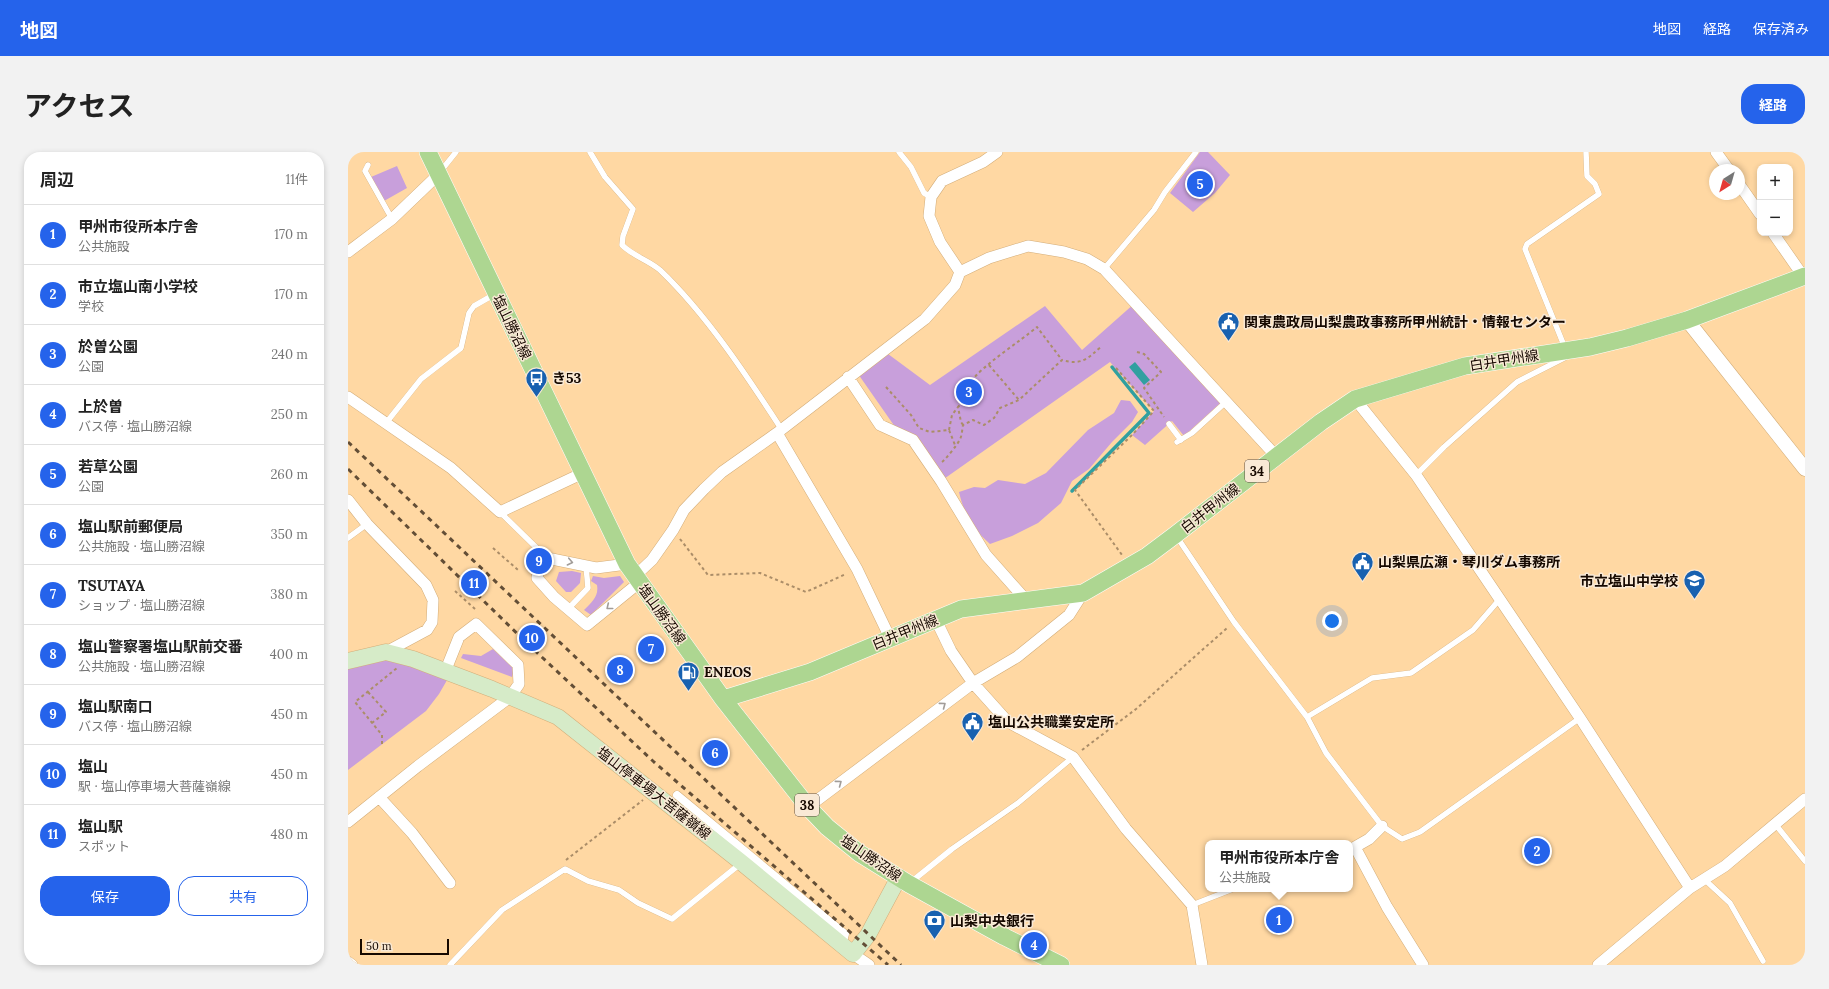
<!DOCTYPE html>
<html lang="ja">
<meta charset="utf-8">
<style>
:root{--surface:#fff;--page:#f2f2f2;--text:#222;--muted:#767676;--line:#e0e0e0;--accent:#2563eb}
body{margin:0;font-family:Lora,"Noto Sans JP",serif;background:var(--page);color:var(--text)}
.controls{position:absolute;right:12px;top:12px;display:grid;overflow:hidden;border-radius:8px;box-shadow:0 2px 6px #0003}
.controls button{width:36px;height:36px;display:grid;place-items:center;padding:0;border:0;border-bottom:1px solid var(--line);background:var(--surface);color:var(--text);font:20px sans-serif}
.compass{position:absolute;left:1361px;top:12px;width:36px;height:36px;border-radius:50%;background:var(--surface);box-shadow:0 2px 6px #0003;rotate:217deg}
.scale{position:absolute;left:12px;bottom:10px;width:89px;box-sizing:border-box;padding-left:4px;border:2px solid #160900;border-top:0;font-size:11px;line-height:14px;white-space:nowrap;color:#160900;-webkit-text-stroke:3px #f9e9d5;paint-order:stroke}
.you{position:absolute;left:984px;top:469px;width:14px;height:14px;margin:-10px;border:3px solid #fff;border-radius:50%;background:#1a73e8;box-shadow:0 0 0 6px #1a73e833}
.badge{display:grid;place-items:center;width:26px;height:26px;border-radius:50%;background:var(--accent);color:#fff;font-size:13px;font-weight:700}
.pin{position:absolute;translate:-50% -50%;border:2px solid #fff;box-shadow:0 1px 4px #0006}
.popup{position:absolute;left:857px;top:688px;width:148px;height:52px;box-sizing:border-box;display:grid;place-content:center;border-radius:8px;background:var(--surface);filter:drop-shadow(0 1px 3px #0005);font-size:13px;white-space:nowrap;color:var(--muted)}
.popup b{font-size:15px;color:var(--text)}
.popup::after{content:'';position:absolute;left:50%;top:100%;margin-left:-8px;border:8px solid transparent;border-top-color:var(--surface)}
.list{margin:0;padding:0;list-style:none}
h2{display:flex;justify-content:space-between;align-items:center;height:52px;margin:0;padding:0 16px;font-size:17px}
h2 small{font-size:13px;font-weight:400;color:var(--muted)}
.list li{display:grid;grid-template-columns:26px 1fr auto;gap:12px;align-items:center;box-sizing:border-box;height:60px;padding:0 16px;border-top:1px solid var(--line)}
.list b{display:block;font-size:15px;white-space:nowrap}
.list p{margin:0;font-size:13px;white-space:nowrap;color:var(--muted)}
.list em{font-size:13px;font-style:normal;color:var(--muted)}
.actions{display:flex;gap:8px;padding:12px 16px}
.actions a{flex:1;padding:9px 0;border:1px solid var(--accent);border-radius:16px;text-align:center;font-size:14px;color:var(--accent)}
.actions .main{background:var(--accent);color:#fff}
.map{position:relative;flex:none;width:1457px;height:813px;overflow:hidden;border-radius:16px}
header{display:flex;align-items:center;gap:24px;box-sizing:border-box;height:56px;padding:0 20px;background:var(--accent);color:#fff}
header strong{font-size:19px}
nav{display:flex;gap:22px;margin-inline-start:auto;font-size:14px}
.intro{display:flex;align-items:center;justify-content:space-between;box-sizing:border-box;height:96px;padding:0 24px}
h1{margin:0;font-size:28px}
.button{padding:10px 18px;border-radius:16px;background:var(--accent);color:#fff;font-size:14px;font-weight:700}
main{display:flex;gap:24px;padding:0 24px}
aside{flex:1;background:var(--surface);border-radius:16px;box-shadow:0 2px 6px #0003}
.map>svg:first-child{display:block}
.green{fill:#c89fdb}
.water{fill:#31a0a0}
.lines{fill:none;stroke-linecap:round;stroke-linejoin:round}
.stream{stroke:#31a0a0;stroke-width:3.5}
.service-casing{stroke:#d3ad79;stroke-width:6}
.pedestrian-casing{stroke:#d3ad79;stroke-width:9}
.minor-casing{stroke:#d3ad79;stroke-width:12}
.tertiary-casing{stroke:#d3ad79;stroke-width:15}
.secondary-casing{stroke:#d3ad79;stroke-width:17}
.primary-casing{stroke:#fff;stroke-width:18}
.path{stroke:#ab8d68;stroke-width:2;stroke-dasharray:3 3;stroke-linecap:butt}
.service{stroke:#fff;stroke-width:5.5}
.pedestrian{stroke:#fff;stroke-width:8}
.minor{stroke:#fff;stroke-width:11}
.tertiary{stroke:#fff;stroke-width:14}
.secondary{stroke:#d6ebc8;stroke-width:16}
.primary{stroke:#add691;stroke-width:17}
.rail{stroke:#634e36;stroke-width:3;stroke-dasharray:5 5;stroke-linecap:butt}
.oneway{stroke:#a29d99}
.labels{text-anchor:middle;stroke-width:3;stroke-linejoin:round;paint-order:stroke}
.shield{fill:#f9e9d5;stroke:#5a4c40;stroke-width:1}
.shield-label{font-size:13px;font-weight:bold;fill:#160900}
.poi-label{font-size:14px;font-weight:bold;fill:#160900;stroke:#f9e9d5;text-anchor:start}
.street-label{font-size:14px;fill:#160900;stroke:#f9e9d5}
</style>
<header>
<strong>地図</strong>
<nav><a>地図</a><a>経路</a><a>保存済み</a></nav>
</header>
<div class="intro"><h1>アクセス</h1><a class="button">経路</a></div>
<main>
<aside>
<h2>周辺<small>11件</small></h2>
<ul class="list">
<li><span class="badge">1</span><div><b>甲州市役所本庁舎</b><p>公共施設</p></div><em>170 m</em></li>
<li><span class="badge">2</span><div><b>市立塩山南小学校</b><p>学校</p></div><em>170 m</em></li>
<li><span class="badge">3</span><div><b>於曽公園</b><p>公園</p></div><em>240 m</em></li>
<li><span class="badge">4</span><div><b>上於曽</b><p>バス停 · 塩山勝沼線</p></div><em>250 m</em></li>
<li><span class="badge">5</span><div><b>若草公園</b><p>公園</p></div><em>260 m</em></li>
<li><span class="badge">6</span><div><b>塩山駅前郵便局</b><p>公共施設 · 塩山勝沼線</p></div><em>350 m</em></li>
<li><span class="badge">7</span><div><b>TSUTAYA</b><p>ショップ · 塩山勝沼線</p></div><em>380 m</em></li>
<li><span class="badge">8</span><div><b>塩山警察署塩山駅前交番</b><p>公共施設 · 塩山勝沼線</p></div><em>400 m</em></li>
<li><span class="badge">9</span><div><b>塩山駅南口</b><p>バス停 · 塩山勝沼線</p></div><em>450 m</em></li>
<li><span class="badge">10</span><div><b>塩山</b><p>駅 · 塩山停車場大菩薩嶺線</p></div><em>450 m</em></li>
<li><span class="badge">11</span><div><b>塩山駅</b><p>スポット</p></div><em>480 m</em></li>
</ul>
<div class="actions"><a class="main">保存</a><a>共有</a></div>
</aside>
<div class="map">
<svg width="1457" height="813" viewBox="0 0 1457 813">
<rect width="100%" height="100%" fill="#ffd8a3"/>
<path class="green" d="M852,0H860L882,23L867,41L845,60L822,41Z
M49,14L59,36L36,49L23,25Z
M787,151L877,247L836,284L824,269L797,293L784,283L806,259L762,210L593,329L584,317L552,282L508,219L536,199L582,233L697,154L734,198Z
M773,248L782,249L790,260L784,270L764,290L741,317L724,329L713,351L690,371L664,384L642,392C625,377 616,362 611,340L626,335L637,336L650,328L677,332L698,321L740,278L766,261Z
M224,419L233,421L232,431L223,440H218L208,429L211,420Z
M245,424L256,426L272,424L276,430L243,463L236,458C244,450 251,444 249,433L243,429Z
M145,497L166,517L164,525L113,506L115,502L133,504Z
M27,502L102,523L91,542L78,559L0,618V509Z"/>
<path class="water" d="M787,210L802,228L796,233L781,215Z"/>
<g class="lines">
<path class="stream" d="M724,339L801,261L764,215"/>
<defs>
<path id="service" d="M242,0L257,25L285,57L275,84L274,93C285,104 300,108 312,118C359,163 399,224 434,278
M551,0L563,15L576,41L583,45
M20,13L17,19L44,67
M92,20L108,0
M756,117L806,58L817,40L848,0
M1217,196L1177,97L1179,92L1251,42L1247,32L1239,24L1238,0
M38,271L73,227L113,196L121,161L126,154L147,142
M821,272L833,288
M829,290L844,281L879,249
M1068,323L1096,295L1169,230L1218,205
M152,360L199,406
M829,385L886,470L959,565L978,601L1034,674L1054,687L1072,680L1232,566
M0,386L19,372
M220,457L240,436L238,414
M959,565L1024,526L1063,521L1125,478L1151,448
M1427,672L1457,709
M1356,727L1382,751L1415,809
M563,730L604,697L670,651L725,605
M844,753L885,737
M102,813L154,758L217,717L240,729L271,738L290,751L324,767L392,712"/>
<path id="pedestrian" d="M329,643L497,782L494,793"/>
<path id="minor" d="M1368,0L1381,18
M1391,32L1412,62
M1425,81L1455,124
M0,100L44,67L91,22
M612,120L592,90L581,64L583,45L594,29L635,10L649,0
M500,225L532,273L565,288L593,329L638,403L679,449
M0,245L103,316L152,360L235,321
M1007,247L1068,323L1232,566L1342,736
M429,281L509,417L542,486
M0,348L19,372L78,433L85,448L84,470L79,478L38,500
M279,412L248,416L199,406L191,415L189,426L206,445L239,473L292,430
M287,424L304,408L325,378L336,358L356,337L374,320L429,281L577,167L607,133L612,120L641,106L680,94L716,100L739,107L756,117L928,304
M588,468L603,499L625,531L660,570L725,605L778,677L844,753L854,813
M31,645L64,681L102,731
M460,655L625,531L669,505L721,463L735,441
M0,670L70,614L162,545L171,532L170,513L128,472L111,485L97,520
M1034,674L1021,687L1007,695L1039,755L1075,813
M505,802L521,813
M0,810L4,813
M1250,813L1342,736L1377,714L1457,647"/>
<path id="tertiary" d="M1339,168L1457,317"/>
<path id="secondary" d="M0,509L38,500L65,507L144,537L210,565L393,710L505,802L520,783L551,725"/>
<path id="primary" d="M80,0L279,412L375,547L460,655L479,675L511,701L561,732L657,785L713,813
M375,547L462,520L613,457L735,441L799,404L827,383L973,270L1007,247L1117,214L1242,195L1279,186L1339,168L1457,124"/>
</defs>
<use href="#service" class="service-casing"/>
<use href="#pedestrian" class="pedestrian-casing"/>
<use href="#minor" class="minor-casing"/>
<use href="#tertiary" class="tertiary-casing"/>
<use href="#secondary" class="secondary-casing"/>
<use href="#primary" class="primary-casing"/>
<path class="path" d="M789,200L796,202L813,220L796,236L816,265
M641,213L671,248
M768,216L806,259L784,283L727,338L774,403
M538,235L563,263L571,276L582,280L601,278L607,293
M615,273L613,270L610,255C617,247 618,239 623,230C632,215 674,188 689,175L714,208
M601,278L604,263L610,255
M594,310C597,308 609,293 611,289C614,285 614,278 615,273L625,268L636,273L646,266L652,256L671,248L714,208C734,214 740,206 754,194
M332,387L360,423L412,421L458,440L498,422
M145,396L170,418
M107,439L128,458
M20,540L38,560L24,571
M34,592V583L7,550L49,516
M734,598L788,557L879,476
M218,708L295,648"/>
<use href="#service" class="service"/>
<use href="#pedestrian" class="pedestrian"/>
<use href="#minor" class="minor"/>
<use href="#tertiary" class="tertiary"/>
<use href="#secondary" class="secondary"/>
<use href="#primary" class="primary"/>
<path class="rail" d="M0,290L553,813
M0,317L182,494L306,610L540,813"/>
</g>
<defs><path id="oneway-chevron" d="M-2-3.5L2.5 0L-2 3.5" fill="none" stroke-width="1.6" stroke-linecap="round" stroke-linejoin="round"/></defs>
<g class="oneway">
<use href="#oneway-chevron" transform="translate(222 410) rotate(12)"/>
<use href="#oneway-chevron" transform="translate(261 455) rotate(141)"/>
<use href="#oneway-chevron" transform="translate(595 553) rotate(-37)"/>
<use href="#oneway-chevron" transform="translate(491 631) rotate(-37)"/>
</g>
<defs>
<symbol id="civic-pin" viewBox="-11 -11 22 30"><path d="M0 17L-7.5 6A9.5 9.5 0 1 1 7.5 6Z" fill="#1861b0" stroke="#f9e9d5"/><path d="M-.6-6.5H3V-4.5H.6V-3L4-1V1h2V6H-6V1h2V-1L-.6-3ZM-1.2 2.5V6h2.4V2.5Z" fill="#fff"/></symbol>
<symbol id="bus-pin" viewBox="-11 -11 22 30"><path d="M0 17L-7.5 6A9.5 9.5 0 1 1 7.5 6Z" fill="#1861b0" stroke="#f9e9d5"/><path d="M-5-6H5V4H4V6H2V4H-2V6H-4V4H-5ZM-3.5-4V0h7V-4ZM-3.5 1.2v1.5H-2V1.2ZM2 1.2v1.5H3.5V1.2Z" fill="#fff"/></symbol>
<symbol id="school-pin" viewBox="-11 -11 22 30"><path d="M0 17L-7.5 6A9.5 9.5 0 1 1 7.5 6Z" fill="#1861b0" stroke="#f9e9d5"/><path d="M0-5L7-2L0 1L-7-2ZM-4 1L0 2.5L4 1V4Q0 6-4 4Z" fill="#fff"/></symbol>
<symbol id="fuel-pin" viewBox="-11 -11 22 30"><path d="M0 17L-7.5 6A9.5 9.5 0 1 1 7.5 6Z" fill="#1861b0" stroke="#f9e9d5"/><path d="M-5.5-6h7V0h2V4h1.3V-2.5L3-4.5l.8-.8L6-3V5H2.5V1h-1V6h-7ZM-4.2-4.7v3.2H.2V-4.7Z" fill="#fff"/></symbol>
<symbol id="bank-pin" viewBox="-11 -11 22 30"><path d="M0 17L-7.5 6A9.5 9.5 0 1 1 7.5 6Z" fill="#1861b0" stroke="#f9e9d5"/><path d="M-6-4H6V4H-6ZM0-2.3a2.3 2.3 0 1 0 0 4.6a2.3 2.3 0 1 0 0-4.6Z" fill="#fff"/></symbol>
</defs>
<g fill-rule="evenodd">
<use href="#civic-pin" x="868" y="158" width="25" height="34"/>
<use href="#bus-pin" x="176" y="214" width="25" height="34"/>
<use href="#civic-pin" x="1002" y="398" width="25" height="34"/>
<use href="#school-pin" x="1334" y="416" width="25" height="34"/>
<use href="#fuel-pin" x="328" y="508" width="25" height="34"/>
<use href="#civic-pin" x="612" y="558" width="25" height="34"/>
<use href="#bank-pin" x="574" y="756" width="25" height="34"/>
</g>
<g class="labels">
<g class="shield">
<rect x="897" y="308" width="24" height="22" rx="3"/>
<rect x="447" y="642" width="24" height="22" rx="3"/>
</g>
<g class="shield-label">
<text x="909" y="324">34</text>
<text x="459" y="658">38</text>
</g>
<g class="poi-label">
<text x="896" y="175">関東農政局山梨農政事務所甲州統計・情報センター</text>
<text x="204" y="231">き53</text>
<text x="1030" y="415">山梨県広瀬・琴川ダム事務所</text>
<text x="1330" y="434" text-anchor="end">市立塩山中学校</text>
<text x="356" y="525">ENEOS</text>
<text x="640" y="575">塩山公共職業安定所</text>
<text x="602" y="774">山梨中央銀行</text>
</g>
<g class="street-label">
<text transform="translate(164 175) rotate(64)" y="5">塩山勝沼線</text>
<text transform="translate(1156 208) rotate(-9)" y="5">白井甲州線</text>
<text transform="translate(862 356) rotate(-38)" y="5">白井甲州線</text>
<text transform="translate(314 462) rotate(54)" y="5">塩山勝沼線</text>
<text transform="translate(557 480) rotate(-22)" y="5">白井甲州線</text>
<text transform="translate(306 641) rotate(38)" y="5">塩山停車場大菩薩嶺線</text>
<text transform="translate(523 706) rotate(34)" y="5">塩山勝沼線</text>
</g>
</g>
</svg>
<div class="controls">
<button>+</button>
<button>−</button>
</div>
<svg class="compass" viewBox="-18 -18 36 36"><path d="M0-13l5 13h-10z" fill="#e53935"/><path d="M0 13l5-13h-10z" fill="#767676"/></svg>
<div class="scale">50 m</div>
<div class="you"></div>
<div class="pin badge" style="left:931px;top:768px">1</div>
<div class="popup"><b>甲州市役所本庁舎</b>公共施設</div>
<div class="pin badge" style="left:1189px;top:699px">2</div>
<div class="pin badge" style="left:621px;top:240px">3</div>
<div class="pin badge" style="left:686px;top:793px">4</div>
<div class="pin badge" style="left:852px;top:32px">5</div>
<div class="pin badge" style="left:367px;top:601px">6</div>
<div class="pin badge" style="left:303px;top:497px">7</div>
<div class="pin badge" style="left:272px;top:518px">8</div>
<div class="pin badge" style="left:191px;top:409px">9</div>
<div class="pin badge" style="left:184px;top:486px">10</div>
<div class="pin badge" style="left:126px;top:431px">11</div>
</div>
</main>
